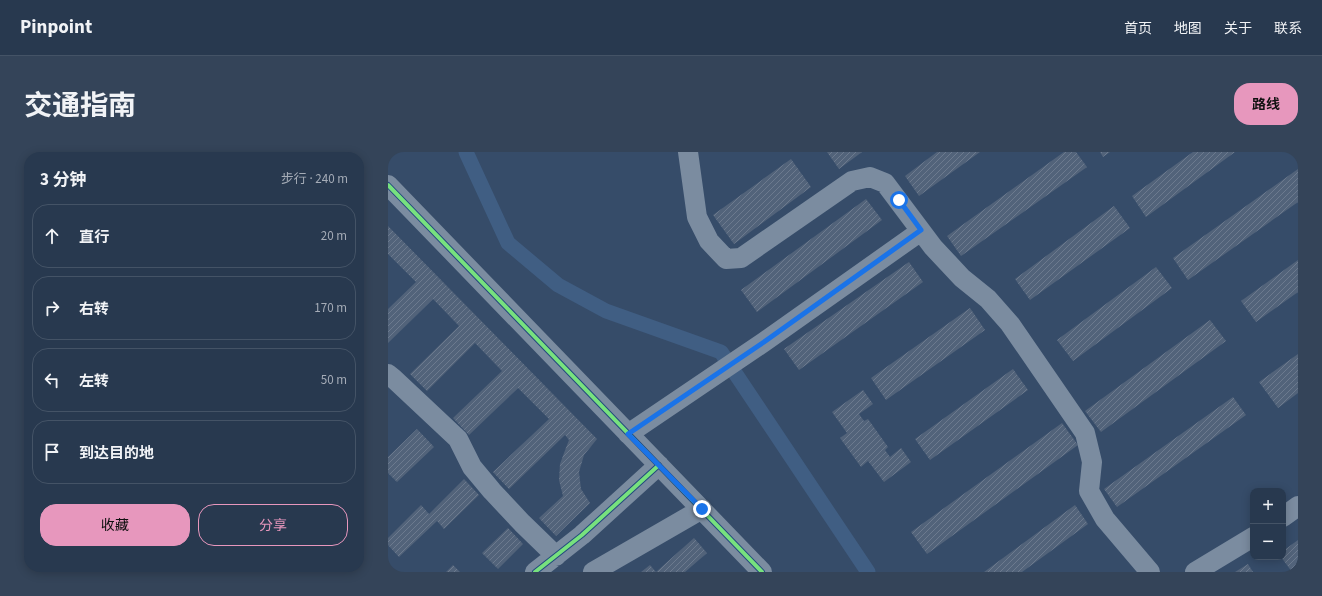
<!DOCTYPE html>
<html lang="zh">
<meta charset="utf-8">
<style>
:root{--surface:#28394f;--page:#344459;--text:#f1f3f6;--muted:#a5acb7;--line:#445366;--accent:#e797bd}
body{margin:0;font-family:"Source Sans 3","Noto Sans SC",sans-serif;background:var(--page);color:var(--text)}
.controls{position:absolute;right:12px;bottom:12px;display:grid;overflow:hidden;border-radius:8px;box-shadow:0 2px 10px #0003}
.controls button{width:36px;height:36px;display:grid;place-items:center;padding:0;border:0;border-bottom:1px solid var(--line);background:var(--surface);color:var(--text);font:20px sans-serif}
.stop{position:absolute;width:12px;height:12px;margin:-9px;border:3px solid #1a73e8;border-radius:50%;background:#fff}
.stop.end{background:#1a73e8;border-color:#fff;box-shadow:0 1px 4px #0008}
.list{margin:0;padding:0;list-style:none}
h2{display:flex;justify-content:space-between;align-items:center;height:52px;margin:0;padding:0 16px;font-size:17px}
h2 small{font-size:13px;font-weight:400;color:var(--muted)}
.list li{display:grid;grid-template-columns:26px 1fr auto;gap:12px;align-items:center;box-sizing:border-box;height:64px;margin:0 8px 8px;padding:0 8px;border:1px solid var(--line);border-radius:16px}
.list b{display:block;font-size:15px;white-space:nowrap}
.list em{font-size:13px;font-style:normal;color:var(--muted)}
.actions{display:flex;gap:8px;padding:12px 16px}
.actions a{flex:1;padding:9px 0;border:1px solid var(--accent);border-radius:16px;text-align:center;font-size:14px;color:var(--accent)}
.actions .main{background:var(--accent);color:#111}
.icon{flex:none;width:22px;height:22px;fill:none;stroke:currentColor;stroke-width:2;stroke-linecap:round;stroke-linejoin:round}
.map{position:relative;flex:none;width:910px;height:420px;overflow:hidden;border-radius:16px}
header{display:flex;align-items:center;gap:24px;box-sizing:border-box;height:56px;padding:0 20px;background:var(--surface);border-bottom:1px solid var(--line)}
header strong{font-size:19px}
nav{display:flex;gap:22px;margin-inline-start:auto;font-size:14px}
.intro{display:flex;align-items:center;justify-content:space-between;box-sizing:border-box;height:96px;padding:0 24px}
h1{margin:0;font-size:28px}
.button{padding:10px 18px;border-radius:16px;background:var(--accent);color:#111;font-size:14px;font-weight:700}
main{display:flex;gap:24px;padding:0 24px}
aside{flex:1;background:var(--surface);border-radius:16px;box-shadow:0 2px 10px #0003}
.map>svg:first-child{display:block}
.lines{fill:none;stroke-linecap:round;stroke-linejoin:round}
.canal{stroke:#405e83;stroke-width:15}
.building{fill:url(#building-hatch)}
.minor{stroke:#7b8ca0;stroke-width:20}
.cycleway-casing{stroke:#21497e;stroke-width:6}
.cycleway{stroke:#77e17e;stroke-width:4}
.route{stroke:#1a73e8;stroke-width:5}
</style>
<header>
<strong>Pinpoint</strong>
<nav><a>首页</a><a>地图</a><a>关于</a><a>联系</a></nav>
</header>
<div class="intro"><h1>交通指南</h1><a class="button">路线</a></div>
<main>
<aside>
<h2>3 分钟<small>步行 · 240 m</small></h2>
<ul class="list">
<li><svg class="icon" aria-label="ahead" viewBox="0 0 24 24"><path d="M12 20V5M6 11l6-6 6 6"/></svg><div><b>直行</b></div><em>20 m</em></li>
<li><svg class="icon" aria-label="right" viewBox="0 0 24 24"><path d="M7 20v-9h11M14 6l5 5-5 5"/></svg><div><b>右转</b></div><em>170 m</em></li>
<li><svg class="icon" aria-label="left" viewBox="0 0 24 24"><path d="M17 20v-9H6M10 6l-5 5 5 5"/></svg><div><b>左转</b></div><em>50 m</em></li>
<li><svg class="icon" aria-label="arrive" viewBox="0 0 24 24"><path d="M6 21V4h12l-3 4 3 4H6"/></svg><div><b>到达目的地</b></div></li>
</ul>
<div class="actions"><a class="main">收藏</a><a>分享</a></div>
</aside>
<div class="map">
<svg width="910" height="420" viewBox="0 0 910 420">
<defs>
<pattern id="building-hatch" width="6" height="6" patternUnits="userSpaceOnUse"><rect width="6" height="6" fill="#52637a"/><path d="M-1 1l2-2M0 6l6-6M5 7l2-2" fill="none" stroke="#6c7a8e"/></pattern>
</defs>
<rect width="100%" height="100%" fill="#364c69"/>
<g class="lines">
<path class="canal" d="M78,0L120,91L170,133L218,159L333,200L480,420"/>
</g>
<path class="building" d="M439,0H474L451,17Z
M549,0H592L531,44L517,24Z
M676,0H688L699,15L573,104L559,84Z
M712,0H722L715,5Z
M805,0H847L758,65L744,44Z
M403,7L423,35L346,92L325,63Z
M910,17V50L800,128L785,106Z
M478,47L494,68L369,160L353,138Z
M726,54L742,76L642,148L627,127Z
M0,74L209,287L196,303L191,320L193,337L202,351L168,384L151,366L175,344L171,328L172,312L176,301L181,288L177,283L121,337L105,320L161,267L130,236L81,283L65,266L114,219L87,191L39,239L22,222L71,174L45,147L0,191V157L28,130L0,102Z
M910,108V140L868,170L853,149Z
M521,110L535,130L411,218L396,197Z
M768,115L784,136L685,209L669,188Z
M582,156L597,178L498,248L483,226Z
M822,168L838,189L713,280L697,259Z
M910,202V241L890,256L871,230Z
M625,217L640,238L542,308L527,287Z
M475,238L485,252L471,262L476,269L480,267L500,295L497,298L502,305L513,296L523,310L496,330L480,309L473,315L452,286L459,281L444,260Z
M845,245L858,263L729,355L716,337Z
M674,271L690,293L539,402L523,380Z
M29,277L46,295L9,330L0,321V305Z
M76,327L91,343L56,377L49,369L11,405L0,393V386L33,353L41,362Z
M687,353L700,372L634,420H596Z
M120,376L135,392L110,417L94,401Z
M306,386L319,401L297,420H253L262,413L268,420Z
M910,388V420H904L893,405H895V399Z
M860,412L865,420H847Z
M65,413L72,420H58Z"/>
<g class="lines">
<path class="minor" d="M300,0L309,65L321,89L338,107L353,106L464,29L482,25L497,31L545,95L574,126L600,147L622,172L697,281L704,310L701,339L717,367L762,420
M0,33L374,420
M0,222L5,226L70,287L84,315L104,339L134,371L168,404
M240,282L376,190L533,79
M895,365L910,354
M147,420L194,383L271,313
M205,420L314,357
M807,420L865,385"/>
<defs>
<path id="cycleway" d="M0,33L374,420
M147,420L194,383L271,313"/>
</defs>
<use href="#cycleway" class="cycleway-casing"/>
<use href="#cycleway" class="cycleway"/>
</g>
<g class="lines">
<path class="route" d="M314,357L240,282L376,190L533,78L511,48"/>
</g>
</svg>
<div class="controls">
<button>+</button>
<button>−</button>
</div>
<div class="stop" style="left:511px;top:48px"></div>
<div class="stop end" style="left:314px;top:357px"></div>
</div>
</main>
